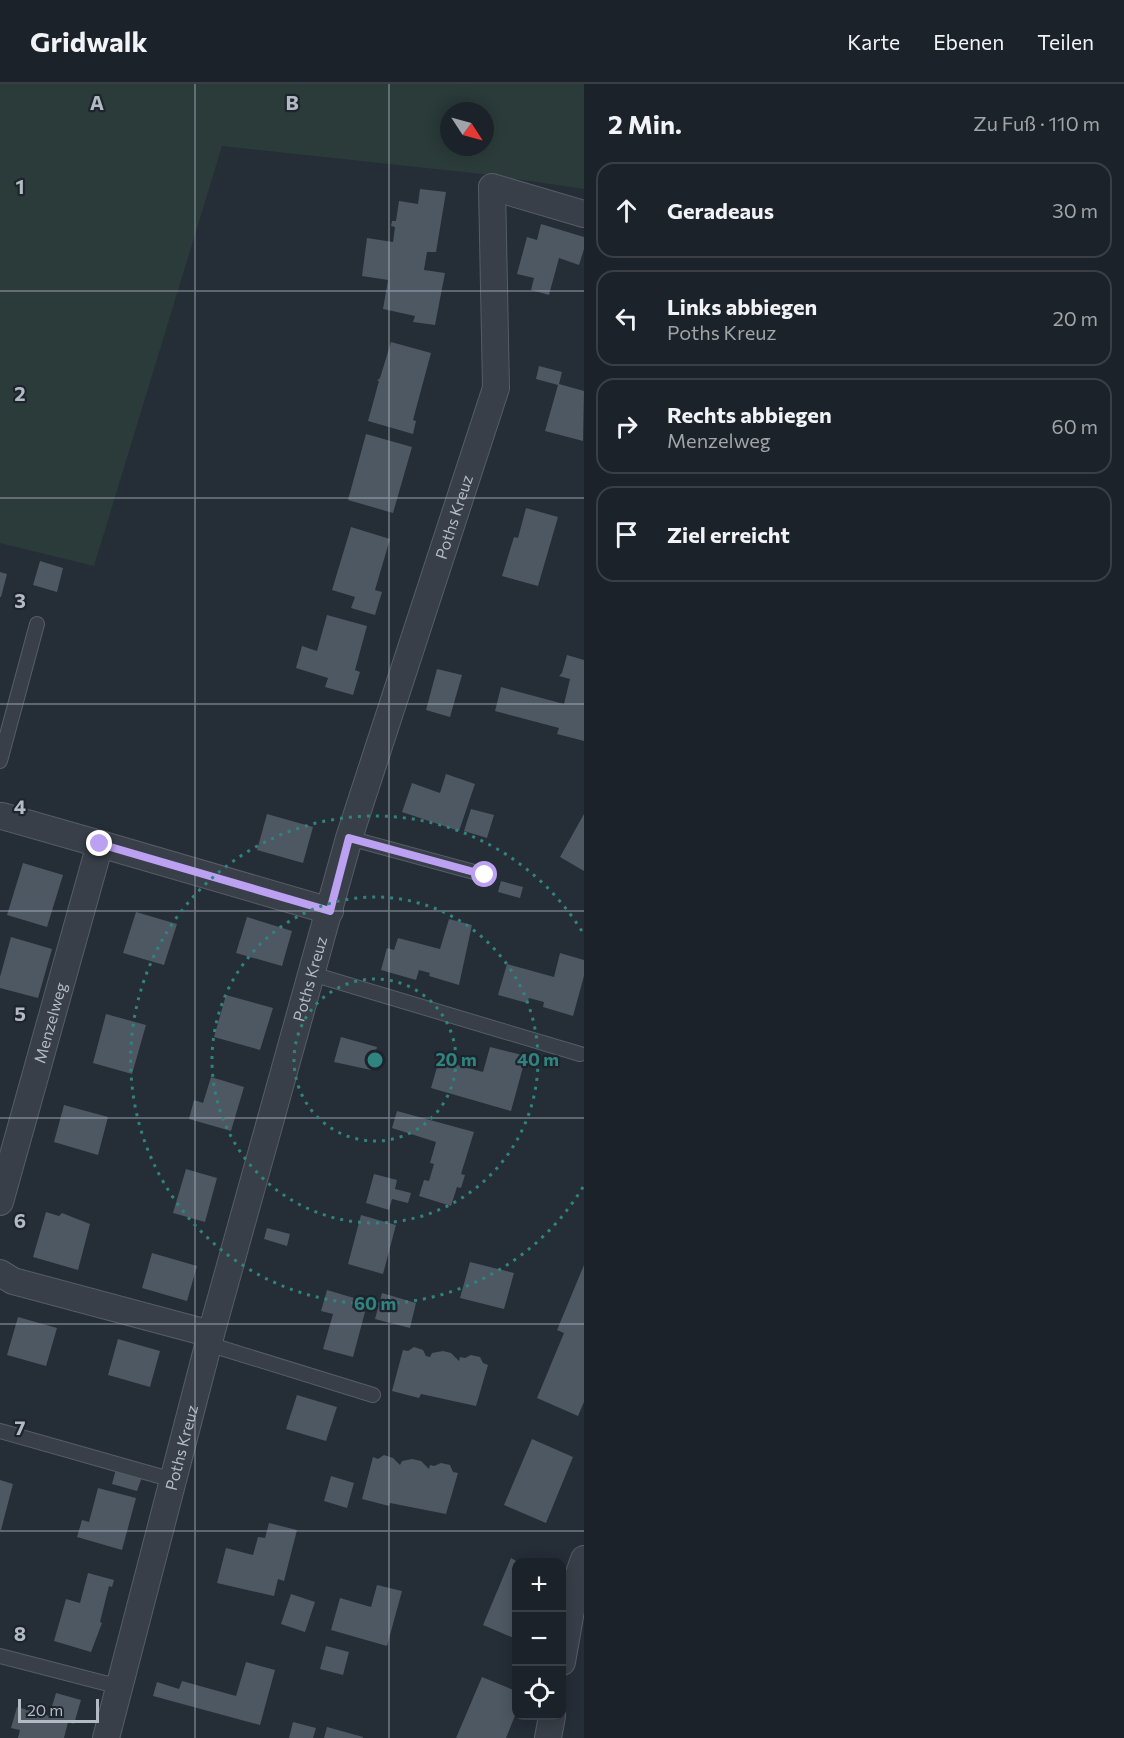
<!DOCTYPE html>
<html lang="de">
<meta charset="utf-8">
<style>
:root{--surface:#1c2229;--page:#252a31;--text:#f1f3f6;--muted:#a0a4a8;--line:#3a3f46}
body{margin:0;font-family:Commissioner,sans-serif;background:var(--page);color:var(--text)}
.controls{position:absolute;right:18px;bottom:18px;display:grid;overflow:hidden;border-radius:12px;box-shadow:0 3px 15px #0003}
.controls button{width:54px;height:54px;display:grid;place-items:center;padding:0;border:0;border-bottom:2px solid var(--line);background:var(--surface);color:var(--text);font:30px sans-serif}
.compass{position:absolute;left:440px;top:18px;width:54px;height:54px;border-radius:50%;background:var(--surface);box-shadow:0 3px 15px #0003;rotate:126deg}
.scale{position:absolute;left:18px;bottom:15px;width:81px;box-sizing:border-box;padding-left:6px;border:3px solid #b3bac4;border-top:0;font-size:16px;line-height:21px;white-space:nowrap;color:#b3bac4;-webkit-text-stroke:4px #1d242d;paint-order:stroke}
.stop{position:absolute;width:18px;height:18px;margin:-14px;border:4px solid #bca0f2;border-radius:50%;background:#fff}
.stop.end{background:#bca0f2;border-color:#fff;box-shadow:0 2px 6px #0008}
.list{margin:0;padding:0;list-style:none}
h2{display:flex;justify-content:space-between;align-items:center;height:78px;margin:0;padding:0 24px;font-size:26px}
h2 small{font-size:20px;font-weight:400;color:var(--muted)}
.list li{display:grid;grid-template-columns:39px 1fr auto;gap:18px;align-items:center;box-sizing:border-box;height:96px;margin:0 12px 12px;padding:0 12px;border:2px solid var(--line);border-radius:18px}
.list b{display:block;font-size:22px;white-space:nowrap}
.list p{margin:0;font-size:20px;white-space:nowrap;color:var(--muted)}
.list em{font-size:20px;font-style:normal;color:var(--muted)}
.icon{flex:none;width:33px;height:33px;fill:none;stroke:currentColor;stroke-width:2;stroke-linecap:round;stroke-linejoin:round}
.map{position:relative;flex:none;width:584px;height:1654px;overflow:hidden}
header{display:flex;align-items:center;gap:36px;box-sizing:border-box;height:84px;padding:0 30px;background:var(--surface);border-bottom:2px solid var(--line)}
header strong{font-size:28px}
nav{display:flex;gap:33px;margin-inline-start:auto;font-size:21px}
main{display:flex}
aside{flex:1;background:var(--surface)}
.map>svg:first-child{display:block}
.green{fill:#2a3b3a;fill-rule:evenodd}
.building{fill:#4d5863}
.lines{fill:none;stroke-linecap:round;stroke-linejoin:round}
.service-casing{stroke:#565d66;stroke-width:16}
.minor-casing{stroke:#565d66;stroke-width:28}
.service{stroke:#383f48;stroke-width:14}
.minor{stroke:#383f48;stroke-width:26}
.route{stroke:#bca0f2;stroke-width:8}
.grid{fill:none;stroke:#b3bac4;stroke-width:1.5;stroke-opacity:0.55}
.ring{fill:none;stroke:#30847f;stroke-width:3;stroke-dasharray:3 6}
.labels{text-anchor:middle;stroke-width:4.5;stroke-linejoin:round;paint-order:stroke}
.street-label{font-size:16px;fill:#b3bac4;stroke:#1d242d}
.grid-label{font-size:20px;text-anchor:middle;font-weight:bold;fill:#b3bac4;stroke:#1d242d;stroke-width:4.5;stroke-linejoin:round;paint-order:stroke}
.centre{fill:#30847f;stroke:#1d242d;stroke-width:3}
.ring-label{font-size:18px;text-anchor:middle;font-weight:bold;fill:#30847f;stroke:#1d242d;stroke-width:4.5;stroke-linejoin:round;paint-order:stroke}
</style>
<header>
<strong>Gridwalk</strong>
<nav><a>Karte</a><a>Ebenen</a><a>Teilen</a></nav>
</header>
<main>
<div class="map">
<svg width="584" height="1654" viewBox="0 0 584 1654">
<rect width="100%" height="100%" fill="#252d37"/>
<path class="green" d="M0,0H584V105L482,90L222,62L94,482L0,459ZM449,27H485V63H449Z"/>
<path class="building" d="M420,105L446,108L436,168H427L424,186L445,189L435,241L413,238L415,232L383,225L388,196L362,192L367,154L393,158L395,143L391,142L392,137H396L399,117L418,120Z
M541,140L584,153V165L579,181L559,174L549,211L531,206L534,194L517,190L527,153L537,156Z
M391,258L431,269L413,336L416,337L413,350L368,337L379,297H377L380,294Z
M539,282L562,288L559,300L584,307L583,357L545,347L558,301L536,295Z
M366,350L412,363L393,429L348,416Z
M526,424L558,433L538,502L502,492L514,453L518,454Z
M351,443L390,455L375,506L382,508L375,531L351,524L355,513L332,506Z
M40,477L63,484L57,508L33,501Z
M0,488L7,490L1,513H0Z
M327,531L367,542L355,586L360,588L353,611L325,603L328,594L296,584L302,562L317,567Z
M567,571L584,576V657L557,650L559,644L495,627L501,603L564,620L570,595L559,592L562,589Z
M437,585L462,591L450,633L426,626Z
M446,690L475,700L459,747L402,728L412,699L440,709Z
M471,725L494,731L487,754L464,747Z
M267,730L313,743L303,779L257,766Z
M584,730V787L560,773Z
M23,779L63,791L47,843L7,831Z
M501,797L523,803L520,814L498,808Z
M136,828L177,840L164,881L123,869Z
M247,833L292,847L282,882L236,869Z
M449,835L472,841L459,901L429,892L430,889L419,886L416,896L381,886L387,864L394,866L398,854L440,865Z
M11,853L52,865L38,914L0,904V893Z
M560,869L584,876V892L573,932L543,923L544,918L529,914L527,919L498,911L507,880L554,893Z
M226,911L273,924L260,966L214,953Z
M106,930L146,941L132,990L93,979Z
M341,953L377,963L371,986L334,978Z
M490,963L526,972L511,1027L431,1004L439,976L483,988Z
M211,993L244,1003L231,1047L189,1035L194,1016L203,1019Z
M64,1021L108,1033L98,1071L54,1058Z
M397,1027L474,1048L461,1090L465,1091L461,1104L457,1103L451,1122L419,1112L424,1096L429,1097L434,1080L430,1079L436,1058L392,1044Z
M186,1085L217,1094L205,1138L173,1129Z
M374,1090L397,1096L395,1105L411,1109L408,1119L392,1115L389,1126L366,1119Z
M46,1128L59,1132L62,1129L90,1140L78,1186L33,1173Z
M361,1131L396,1141L383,1190L348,1180Z
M267,1144L290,1150L287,1162L264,1155Z
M152,1169L197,1182L187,1217L142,1204Z
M470,1178L514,1189L504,1225L460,1214Z
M584,1181V1318L578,1332L537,1314L564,1249L557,1246Z
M327,1206L354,1214L352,1224L365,1228L353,1273L323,1265L333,1230L321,1227Z
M382,1209L416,1219L410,1244L375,1235Z
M18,1233L57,1244L46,1282L7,1271Z
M118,1255L160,1267L150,1303L108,1291Z
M414,1263L423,1266L426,1272L430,1273L432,1269L443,1267L451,1269L459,1277L460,1273L465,1274L471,1271L480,1273L483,1279L488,1281L476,1322L421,1310L419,1314L392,1307L403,1266L408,1267Z
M297,1311L337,1323L326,1357L286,1345Z
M532,1355L573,1373L546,1439L504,1421Z
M384,1371L393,1374L400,1381L402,1377L412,1375L421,1377L429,1385L430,1381L434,1382L441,1379L450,1381L453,1388L458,1389L446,1430L390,1419L389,1422L362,1415L373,1373L378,1375Z
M116,1385L142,1393L137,1407L112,1400Z
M331,1392L354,1399L347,1424L324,1417Z
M0,1396L13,1400L1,1446H0Z
M98,1404L136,1414L122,1466L77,1453L82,1436L89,1438Z
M269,1439L297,1446L284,1497L278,1495L274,1512L217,1499L226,1464L253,1471L258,1453L265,1454Z
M511,1474L516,1477V1555L483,1541Z
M88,1489L114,1496L112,1503L109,1502L100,1538L102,1539L91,1568L54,1557L66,1515L80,1519Z
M377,1501L402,1507L387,1562L331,1546L340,1514L371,1523Z
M291,1510L315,1518L305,1548L281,1540Z
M326,1562L349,1568L343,1591L320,1585Z
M246,1578L275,1586L260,1641L153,1612L157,1598L179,1605L182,1597L236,1612Z
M482,1593L516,1607V1629L506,1654H456Z
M56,1609L81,1616L74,1640L68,1638L64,1654H18L20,1646L11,1644L17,1623L49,1632Z
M293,1638L316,1644L313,1654H289Z
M327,1643L363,1653V1654H324Z"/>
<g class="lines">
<defs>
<path id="service" d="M0,677L37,540
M349,754L485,791
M312,890L580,970
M208,1260L373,1311
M0,1347L173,1396
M0,1572L120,1603"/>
<g id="minor">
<path d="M2,732L100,760"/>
<path id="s1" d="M0,1118L100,760L330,827"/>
<path d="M0,1189L13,1197L211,1250"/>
<path d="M562,1578L576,1498L584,1475"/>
<path id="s2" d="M106,1654L211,1250L349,754L496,304L492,103L584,130"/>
<path d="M548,1654L552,1632"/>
</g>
</defs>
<use href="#service" class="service-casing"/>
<use href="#minor" class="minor-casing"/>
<use href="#service" class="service"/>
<use href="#minor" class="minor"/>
</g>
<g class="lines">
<path class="route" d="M100,760L330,827L349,754L485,791"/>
</g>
<path class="grid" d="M195,0V1654M389,0V1654M0,207H584M0,414H584M0,620H584M0,827H584M0,1034H584M0,1240H584M0,1447H584"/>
<g class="ring">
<circle cx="375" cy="976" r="81"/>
<circle cx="375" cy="976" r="163"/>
<path d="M583 1103A244 244 0 1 1 583 849"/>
</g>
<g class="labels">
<g class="street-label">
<text dy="6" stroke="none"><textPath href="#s2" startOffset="1270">Poths Kreuz</textPath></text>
<text dy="6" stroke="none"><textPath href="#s2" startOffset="786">Poths Kreuz</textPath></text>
<text dy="6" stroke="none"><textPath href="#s1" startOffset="186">Menzelweg</textPath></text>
<text dy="6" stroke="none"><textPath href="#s2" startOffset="300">Poths Kreuz</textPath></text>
</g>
</g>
<g class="grid-label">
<text x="97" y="26">A</text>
<text x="292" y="26">B</text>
<text x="20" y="110">1</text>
<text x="20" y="317">2</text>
<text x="20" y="524">3</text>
<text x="20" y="730">4</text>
<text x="20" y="937">5</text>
<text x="20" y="1144">6</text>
<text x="20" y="1351">7</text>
<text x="20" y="1557">8</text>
</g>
<circle cx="375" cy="976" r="9" class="centre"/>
<g class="ring-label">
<text x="456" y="982">20 m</text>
<text x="538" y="982">40 m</text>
<text x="375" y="1226">60 m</text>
</g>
</svg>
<div class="controls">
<button>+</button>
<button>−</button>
<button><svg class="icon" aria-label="locate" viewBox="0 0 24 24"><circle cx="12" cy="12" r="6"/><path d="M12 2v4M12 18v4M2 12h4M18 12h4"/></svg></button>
</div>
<svg class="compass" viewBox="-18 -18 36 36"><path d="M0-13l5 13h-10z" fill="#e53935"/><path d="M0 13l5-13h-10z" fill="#a0a4a8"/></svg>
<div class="scale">20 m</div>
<div class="stop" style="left:485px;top:791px"></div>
<div class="stop end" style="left:100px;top:760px"></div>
</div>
<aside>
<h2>2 Min.<small>Zu Fuß · 110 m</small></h2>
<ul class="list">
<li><svg class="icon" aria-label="ahead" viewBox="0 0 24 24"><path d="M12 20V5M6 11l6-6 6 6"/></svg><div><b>Geradeaus</b></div><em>30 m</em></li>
<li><svg class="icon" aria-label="left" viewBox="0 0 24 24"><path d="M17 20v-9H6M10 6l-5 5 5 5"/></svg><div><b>Links abbiegen</b><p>Poths Kreuz</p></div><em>20 m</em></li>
<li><svg class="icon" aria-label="right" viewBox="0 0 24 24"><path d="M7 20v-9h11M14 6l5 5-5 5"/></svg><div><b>Rechts abbiegen</b><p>Menzelweg</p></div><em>60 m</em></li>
<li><svg class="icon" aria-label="arrive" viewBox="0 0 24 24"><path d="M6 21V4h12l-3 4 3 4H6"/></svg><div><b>Ziel erreicht</b></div></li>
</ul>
</aside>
</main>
